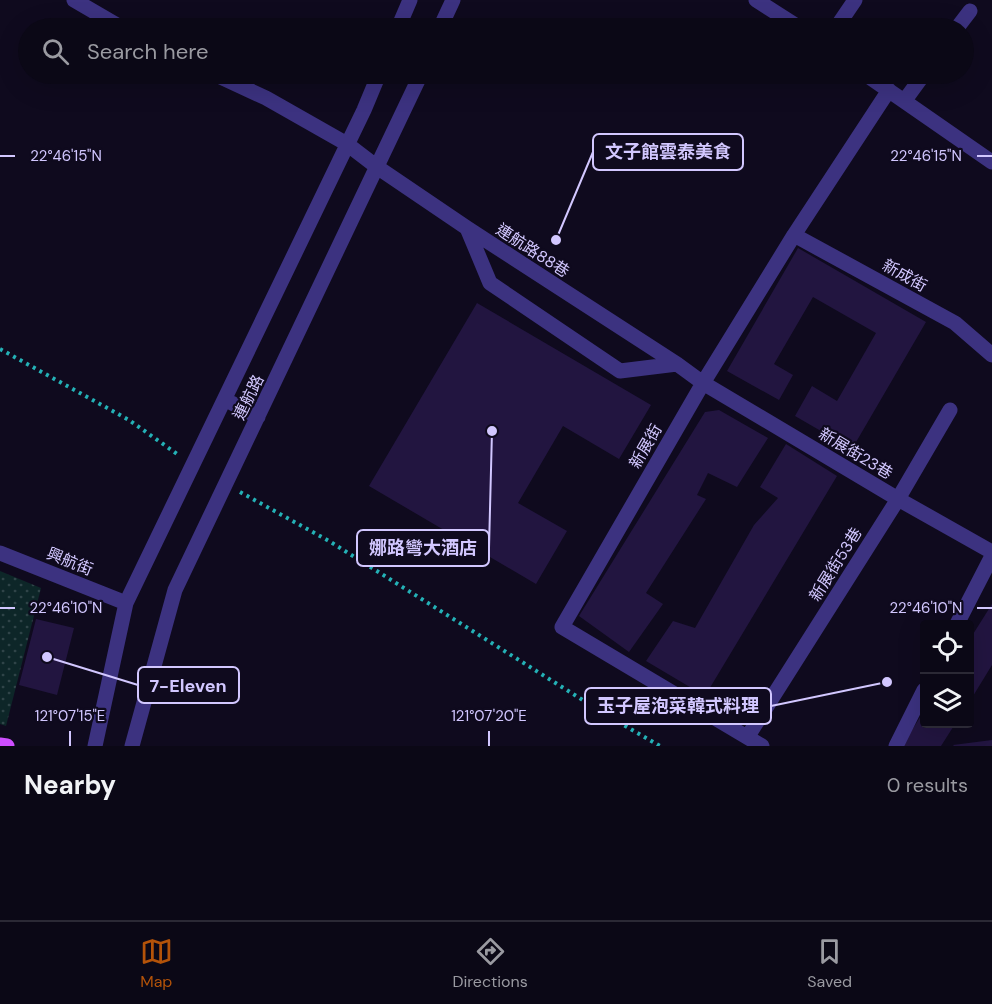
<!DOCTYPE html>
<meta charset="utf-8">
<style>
:root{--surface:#0b0816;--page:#14111f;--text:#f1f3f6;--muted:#9a9aa1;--line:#2b2935;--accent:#b45309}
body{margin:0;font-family:"DM Sans","Noto Sans TC",sans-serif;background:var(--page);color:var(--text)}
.controls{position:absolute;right:18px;bottom:18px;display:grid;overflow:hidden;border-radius:6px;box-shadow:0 6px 24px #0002}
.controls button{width:54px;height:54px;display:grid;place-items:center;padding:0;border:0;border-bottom:2px solid var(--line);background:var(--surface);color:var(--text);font:30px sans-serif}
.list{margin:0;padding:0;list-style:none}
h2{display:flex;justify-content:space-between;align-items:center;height:78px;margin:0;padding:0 24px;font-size:26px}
h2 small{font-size:20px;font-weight:400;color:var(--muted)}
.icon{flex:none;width:33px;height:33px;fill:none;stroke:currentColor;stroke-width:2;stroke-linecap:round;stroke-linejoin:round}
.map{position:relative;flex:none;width:992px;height:746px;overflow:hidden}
.search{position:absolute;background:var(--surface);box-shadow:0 6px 24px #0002;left:18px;right:18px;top:18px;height:66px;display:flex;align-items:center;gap:15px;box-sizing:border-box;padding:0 21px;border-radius:33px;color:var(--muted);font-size:22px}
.sheet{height:174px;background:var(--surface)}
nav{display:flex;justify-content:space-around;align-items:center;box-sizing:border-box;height:84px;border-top:2px solid var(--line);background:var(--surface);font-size:16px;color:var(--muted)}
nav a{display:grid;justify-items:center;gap:3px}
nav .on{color:var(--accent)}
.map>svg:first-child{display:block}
.green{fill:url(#green-dots)}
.building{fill:#221540}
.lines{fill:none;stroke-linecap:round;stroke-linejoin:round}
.path{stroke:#24b1b6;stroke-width:4;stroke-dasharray:3 4.5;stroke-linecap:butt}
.minor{stroke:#3c3280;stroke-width:15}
.major{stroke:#ce4eff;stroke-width:15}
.ticks{fill:none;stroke:#d2c7ff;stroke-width:2}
.labels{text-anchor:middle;stroke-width:4.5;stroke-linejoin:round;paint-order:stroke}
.street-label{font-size:16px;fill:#d2c7ff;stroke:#0f0a1e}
.ticks-label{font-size:15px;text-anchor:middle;fill:#d2c7ff;stroke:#0f0a1e;stroke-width:4.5;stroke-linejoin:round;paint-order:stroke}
.leader{fill:none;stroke:#d2c7ff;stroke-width:2}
.callout-dot{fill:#d2c7ff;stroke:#0f0a1e;stroke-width:2}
.callout{fill:#0f0a1e;stroke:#d2c7ff;stroke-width:2}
.callout-label{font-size:18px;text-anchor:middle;font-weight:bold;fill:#d2c7ff}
</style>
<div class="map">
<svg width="992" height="746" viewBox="0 0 992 746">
<defs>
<pattern id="green-dots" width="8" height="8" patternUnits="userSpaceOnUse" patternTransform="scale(1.5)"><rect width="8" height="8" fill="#0d2628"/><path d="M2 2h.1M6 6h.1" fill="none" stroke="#2f4448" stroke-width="1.8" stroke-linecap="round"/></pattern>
</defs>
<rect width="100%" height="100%" fill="#0f0a1e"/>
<path class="green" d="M0,571L41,588L6,726L0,724Z"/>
<path class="building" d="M798,248L926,322L852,449L795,416L812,386L837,401L876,333L813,297L774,364L793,375L779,400L727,371Z
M477,303L651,405L619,459L563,426L518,503L567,531L536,584L369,486Z
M719,410L768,438L737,487L708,473L697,495L706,499L646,593L663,604L629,652L579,616L705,412Z
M786,444L837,476L705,696L646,661L673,621L695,628L754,525L778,498L760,487Z
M992,604V665L970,701V639Z
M36,619L74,628L57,695L19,685Z
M924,711V724H955L941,746H902Z
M992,740V746H954L953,745Z"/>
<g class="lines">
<path class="path" d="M0,349L129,420L180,456
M240,492L329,541L613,719L660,746"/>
<path class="minor" d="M74,0L122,28
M756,0L800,28
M398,28L410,0
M440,28L453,0
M836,28L855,0
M957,28L970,11
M214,74L266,98L347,144L377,167L467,228L677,364L703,383L898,499L992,552
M865,74L992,162
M905,100L924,74
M467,228L490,283L620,371L677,364
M794,235L955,323L992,355
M226,400L258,417
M0,553L126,603
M957,624L992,556
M748,736L898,499L950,410
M95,746L126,603L364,110L379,74
M132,746L175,590L421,74
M762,746L562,627L703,383L794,235L889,90
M896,746L924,690"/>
<path class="major" d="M0,745L7,746"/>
</g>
<path class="ticks" d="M0,156H15M977,156H992M0,608H15M977,608H992M70,731V746M489,731V746"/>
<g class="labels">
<g class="street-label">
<text transform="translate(533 250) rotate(33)" y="6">連航路88巷</text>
<text transform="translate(905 275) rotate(29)" y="6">新成街</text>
<text transform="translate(248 397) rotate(-64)" y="6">連航路</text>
<text transform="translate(645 446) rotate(-60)" y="6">新展街</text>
<text transform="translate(856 453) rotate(31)" y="6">新展街23巷</text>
<text transform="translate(70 561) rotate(22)" y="6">興航街</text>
<text transform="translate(835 564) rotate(-58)" y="6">新展街53巷</text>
</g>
</g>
<g class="ticks-label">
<text x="66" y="161">22°46'15"N</text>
<text x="926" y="161">22°46'15"N</text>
<text x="66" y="613">22°46'10"N</text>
<text x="926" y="613">22°46'10"N</text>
<text x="70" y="721">121°07'15"E</text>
<text x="489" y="721">121°07'20"E</text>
</g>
<path class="leader" d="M556 240L593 152M492 431L489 548M47 657L138 685M887 682L771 706"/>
<g class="callout-dot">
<circle cx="556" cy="240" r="6"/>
<circle cx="492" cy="431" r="6"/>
<circle cx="47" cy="657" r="6"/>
<circle cx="887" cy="682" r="6"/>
</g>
<g class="callout">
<rect x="593" y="134" width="150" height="36" rx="6"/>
<rect x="357" y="530" width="132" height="36" rx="6"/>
<rect x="138" y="667" width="101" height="36" rx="6"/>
<rect x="585" y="688" width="186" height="36" rx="6"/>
</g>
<g class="callout-label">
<text x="668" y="158">文子館雲泰美食</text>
<text x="423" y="554">娜路彎大酒店</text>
<text x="188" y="692">7-Eleven</text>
<text x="678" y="712">玉子屋泡菜韓式料理</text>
</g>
</svg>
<div class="controls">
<button><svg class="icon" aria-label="locate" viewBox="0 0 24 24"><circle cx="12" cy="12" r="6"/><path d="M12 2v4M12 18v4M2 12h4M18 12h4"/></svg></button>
<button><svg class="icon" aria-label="layers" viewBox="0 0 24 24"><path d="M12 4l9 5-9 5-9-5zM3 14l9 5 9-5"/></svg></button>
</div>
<div class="search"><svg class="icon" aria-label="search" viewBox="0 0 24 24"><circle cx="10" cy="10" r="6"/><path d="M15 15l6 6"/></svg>Search here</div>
</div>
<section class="sheet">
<h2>Nearby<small>0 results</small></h2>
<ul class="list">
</ul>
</section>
<nav>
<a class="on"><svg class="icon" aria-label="map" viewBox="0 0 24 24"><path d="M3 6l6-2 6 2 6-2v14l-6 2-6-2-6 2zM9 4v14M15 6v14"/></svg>Map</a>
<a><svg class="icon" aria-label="directions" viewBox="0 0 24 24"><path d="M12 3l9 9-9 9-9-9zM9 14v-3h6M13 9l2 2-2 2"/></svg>Directions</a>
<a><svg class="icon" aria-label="saved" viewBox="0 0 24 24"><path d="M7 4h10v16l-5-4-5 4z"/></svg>Saved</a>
</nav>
